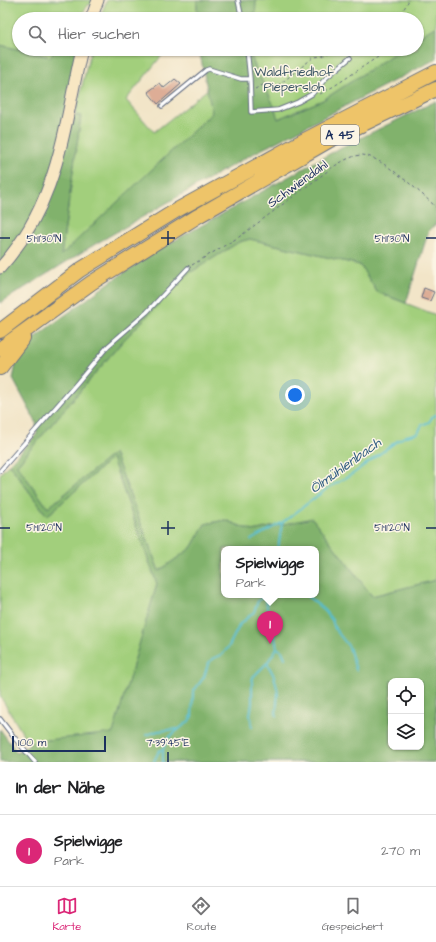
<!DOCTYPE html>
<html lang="de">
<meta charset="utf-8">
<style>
:root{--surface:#fff;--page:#f2f2f2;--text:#202124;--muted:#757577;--line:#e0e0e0;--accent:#db2777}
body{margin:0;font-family:"Architects Daughter",sans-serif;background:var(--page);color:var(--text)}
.controls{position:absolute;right:12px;bottom:12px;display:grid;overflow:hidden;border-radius:8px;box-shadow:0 1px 3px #0004}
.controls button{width:36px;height:36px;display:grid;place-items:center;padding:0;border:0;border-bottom:1px solid var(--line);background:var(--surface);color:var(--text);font:20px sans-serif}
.scale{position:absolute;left:12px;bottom:10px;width:94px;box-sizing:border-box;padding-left:4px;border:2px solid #1b2f5e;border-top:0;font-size:11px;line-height:14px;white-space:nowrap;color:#1b2f5e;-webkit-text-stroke:3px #fcf5e5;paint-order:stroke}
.you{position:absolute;left:295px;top:395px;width:14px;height:14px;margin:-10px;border:3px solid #fff;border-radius:50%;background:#1a73e8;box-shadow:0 0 0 6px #1a73e833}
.badge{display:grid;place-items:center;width:26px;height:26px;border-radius:50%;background:var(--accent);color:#fff;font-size:13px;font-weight:700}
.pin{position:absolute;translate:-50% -33px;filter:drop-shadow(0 1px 2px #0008)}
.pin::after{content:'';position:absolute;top:21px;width:14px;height:12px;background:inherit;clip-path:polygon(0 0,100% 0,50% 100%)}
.popup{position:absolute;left:221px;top:546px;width:98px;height:52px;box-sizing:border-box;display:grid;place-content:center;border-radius:8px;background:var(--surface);filter:drop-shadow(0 1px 3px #0005);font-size:13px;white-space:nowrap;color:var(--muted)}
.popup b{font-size:15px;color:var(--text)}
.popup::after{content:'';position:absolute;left:50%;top:100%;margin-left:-8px;border:8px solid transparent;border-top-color:var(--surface)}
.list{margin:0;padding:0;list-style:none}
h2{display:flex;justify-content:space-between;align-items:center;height:52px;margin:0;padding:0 16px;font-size:17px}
h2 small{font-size:13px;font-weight:400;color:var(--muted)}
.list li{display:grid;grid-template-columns:26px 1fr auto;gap:12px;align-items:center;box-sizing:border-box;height:72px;padding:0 16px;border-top:1px solid var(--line)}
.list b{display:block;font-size:15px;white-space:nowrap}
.list p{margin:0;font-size:13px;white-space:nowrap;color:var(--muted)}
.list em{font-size:13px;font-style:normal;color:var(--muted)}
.icon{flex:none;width:22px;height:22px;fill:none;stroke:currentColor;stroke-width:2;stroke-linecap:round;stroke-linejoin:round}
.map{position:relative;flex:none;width:436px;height:762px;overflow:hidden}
.search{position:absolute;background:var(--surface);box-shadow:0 1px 3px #0004;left:12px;right:12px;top:12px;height:44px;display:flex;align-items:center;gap:10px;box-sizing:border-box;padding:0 14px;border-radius:22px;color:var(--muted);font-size:15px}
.sheet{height:124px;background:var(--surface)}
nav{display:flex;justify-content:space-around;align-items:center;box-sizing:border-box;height:56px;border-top:1px solid var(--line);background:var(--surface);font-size:11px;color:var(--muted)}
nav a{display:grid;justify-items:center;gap:2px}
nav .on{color:var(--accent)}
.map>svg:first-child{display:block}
.green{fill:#a2cf7c;stroke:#5e7f6d;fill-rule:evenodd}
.forest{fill:#81b26c;stroke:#4e7065;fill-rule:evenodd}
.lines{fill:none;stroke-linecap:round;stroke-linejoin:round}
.stream{stroke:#54bdd0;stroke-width:2}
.building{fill:#ddad96}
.service-casing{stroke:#666f83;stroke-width:5.5}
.secondary-casing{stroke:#666f83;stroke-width:13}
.motorway-casing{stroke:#666f83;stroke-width:16}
.path{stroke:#666f83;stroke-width:1;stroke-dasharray:3 3;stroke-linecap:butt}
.service{stroke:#fff;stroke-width:3.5}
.secondary{stroke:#f8e7c3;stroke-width:11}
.motorway{stroke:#eec469;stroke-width:14}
.ticks{fill:none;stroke:#1b2f5e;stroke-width:1.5}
.labels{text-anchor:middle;stroke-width:3;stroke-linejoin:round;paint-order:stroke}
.shield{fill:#fcf5e5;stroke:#5e6a86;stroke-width:1}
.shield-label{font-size:12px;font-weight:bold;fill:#1b2f5e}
.park-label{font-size:13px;fill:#3d5766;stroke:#fcf5e5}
.street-label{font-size:13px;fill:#1b2f5e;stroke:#fcf5e5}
.water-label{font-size:14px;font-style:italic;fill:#2c5a80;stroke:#fcf5e5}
.ticks-label{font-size:10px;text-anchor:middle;fill:#1b2f5e;stroke:#fcf5e5;stroke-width:3;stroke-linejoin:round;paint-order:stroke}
</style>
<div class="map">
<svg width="436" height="762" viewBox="0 0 436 762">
<rect width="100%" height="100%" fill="#fcf5e5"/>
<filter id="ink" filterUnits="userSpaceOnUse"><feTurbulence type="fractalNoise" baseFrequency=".025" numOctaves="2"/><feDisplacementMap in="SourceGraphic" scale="8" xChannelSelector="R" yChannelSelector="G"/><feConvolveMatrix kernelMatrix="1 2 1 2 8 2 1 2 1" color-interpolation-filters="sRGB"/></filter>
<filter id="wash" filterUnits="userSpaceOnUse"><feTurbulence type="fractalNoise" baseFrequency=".012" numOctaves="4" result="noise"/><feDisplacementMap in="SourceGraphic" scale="16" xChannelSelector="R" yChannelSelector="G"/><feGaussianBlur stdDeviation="0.9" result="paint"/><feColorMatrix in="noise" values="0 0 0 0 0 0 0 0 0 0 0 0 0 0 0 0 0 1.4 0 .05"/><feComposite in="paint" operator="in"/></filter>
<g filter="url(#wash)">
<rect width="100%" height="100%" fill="#f2e5c8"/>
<path class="green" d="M0,0H98L94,6L89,4L78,19H19V49H56L50,57L0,45Z
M107,0H197V19H99Z
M256,0H436V26L417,38V19H255Z
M91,49H167L126,100L154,132L208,89L213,112L61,256L81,116L75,115Z
M249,49H401L323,100L277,119C272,94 255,74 249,49Z
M250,239L360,265L377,292L436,315V580L372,596L312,518L224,549V595H316L374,667L436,685V762H163L220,530L238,538L275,526L253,531L225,520L205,524L191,548L159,571L114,453L48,508L17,465L121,343L188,274L239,242ZM391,681H421V747H391Z
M112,458L157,584L113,734L38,741L29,744L0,696V474L9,464L47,516Z"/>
<path class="forest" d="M197,0H256L255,19H197Z
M436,26V59L245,158L92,246L0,303V45L50,57L56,49H85L71,115L81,116L61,255L212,113L199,49H249C254,69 265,85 273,104C276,109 276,114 278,119L323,100L401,49H417V38Z
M436,101V224L429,230L406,303L377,292L360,265L250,239L239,242L188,274L121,343L17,465L48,508L114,453L159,571L191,548L205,524L225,520L253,531L312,518L372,596L436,580V762H0V729L17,753L29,744L37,741L113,733L157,584L112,458L47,516L9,464L37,434L36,422L13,379L19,349L109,283L156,251L340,148ZM224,549H316V595H224ZM391,681H421V747H391Z"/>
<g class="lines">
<path class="stream" d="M251,540L281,523
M278,549L282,523L325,490L354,473L397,441L406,436L418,433L422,425L429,422L433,416L436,415
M306,595L324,610L332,620L335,629L349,647L356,670
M277,648L282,651L285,658
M267,663L274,676L278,692L276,713L277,716
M252,727L250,715L252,703V682L253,677L267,663L277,648C275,635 270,624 268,612C266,606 267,601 265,595
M146,735L158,731L178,729
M154,761L159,751L163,749
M163,762V749L168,738L189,721L192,716L193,692L204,677L208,664L212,659L223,654L229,646L240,624L254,612L258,601L265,595"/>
</g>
<g id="blocks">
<path class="building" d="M175,79L181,84L158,104L148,92L160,83L164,88Z
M424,288L434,292L430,301L421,298Z"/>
</g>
</g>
<g filter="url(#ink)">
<use href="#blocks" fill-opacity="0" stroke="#666f83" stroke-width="1"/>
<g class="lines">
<defs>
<path id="service" d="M238,0L242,19
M247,49L250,79L251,112L278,110L298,102L312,94L326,78L350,58
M162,106L206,70L209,69L241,79H250
M0,471L77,383L108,346L147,312L188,268
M0,719L13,736L35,762"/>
<path id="secondary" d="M91,19L98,0
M0,268C59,203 63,129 82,49"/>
<path id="motorway" d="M0,331L80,270L177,210L297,144L436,72
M0,349L91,283L198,216L330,140L436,89
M0,368L23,338"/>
</defs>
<use href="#service" class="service-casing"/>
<use href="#secondary" class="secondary-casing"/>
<use href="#motorway" class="motorway-casing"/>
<path class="path" d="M398,19L409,0
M255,89L263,85L273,87L280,84L314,57L323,56L335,49
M320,94C345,81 367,62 392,49
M192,265L239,237L333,167C341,162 351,156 361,155C379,154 422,194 436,207"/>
<use href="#service" class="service"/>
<use href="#secondary" class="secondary"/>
<use href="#motorway" class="motorway"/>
</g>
</g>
<path class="ticks" d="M168,231V245M0,238H10M161,238H175M426,238H436M168,521V535M0,528H10M161,528H175M426,528H436M168,752V762"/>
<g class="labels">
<rect class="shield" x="321" y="125" width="38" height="20" rx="3"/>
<g class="shield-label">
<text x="340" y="139">A 45</text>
</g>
<g class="park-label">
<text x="294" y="76">Waldfriedhof<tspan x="294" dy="15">Piepersloh</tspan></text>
</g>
<g class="street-label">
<text transform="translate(297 183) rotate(-36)" y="5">Schwiendahl</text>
</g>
<g class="water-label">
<text transform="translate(345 465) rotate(-36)" y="5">Ölmühlenbach</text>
</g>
</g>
<g class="ticks-label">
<text x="44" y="242">51°11'30"N</text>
<text x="392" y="242">51°11'30"N</text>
<text x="44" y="531">51°11'20"N</text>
<text x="392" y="531">51°11'20"N</text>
<text x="168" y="746">7°39'45"E</text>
</g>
</svg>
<div class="controls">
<button><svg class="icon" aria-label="locate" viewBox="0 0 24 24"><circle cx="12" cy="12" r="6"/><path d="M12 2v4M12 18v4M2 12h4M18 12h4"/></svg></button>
<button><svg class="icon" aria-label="layers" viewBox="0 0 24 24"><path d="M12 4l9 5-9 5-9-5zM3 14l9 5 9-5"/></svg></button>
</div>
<div class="scale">100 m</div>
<div class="you"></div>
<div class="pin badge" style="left:270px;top:644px">1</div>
<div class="popup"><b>Spielwigge</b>Park</div>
<div class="search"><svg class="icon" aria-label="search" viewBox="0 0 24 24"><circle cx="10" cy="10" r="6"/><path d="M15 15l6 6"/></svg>Hier suchen</div>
</div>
<section class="sheet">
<h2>In der Nähe<small></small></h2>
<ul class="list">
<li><span class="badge">1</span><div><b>Spielwigge</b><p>Park</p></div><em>270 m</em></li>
</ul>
</section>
<nav>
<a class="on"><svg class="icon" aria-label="map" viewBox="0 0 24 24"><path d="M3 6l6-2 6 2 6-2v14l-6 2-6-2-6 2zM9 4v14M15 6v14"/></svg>Karte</a>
<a><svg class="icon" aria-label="directions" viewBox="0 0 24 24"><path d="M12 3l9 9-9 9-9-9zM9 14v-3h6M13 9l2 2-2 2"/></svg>Route</a>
<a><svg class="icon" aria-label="saved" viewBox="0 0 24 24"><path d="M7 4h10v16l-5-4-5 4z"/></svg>Gespeichert</a>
</nav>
